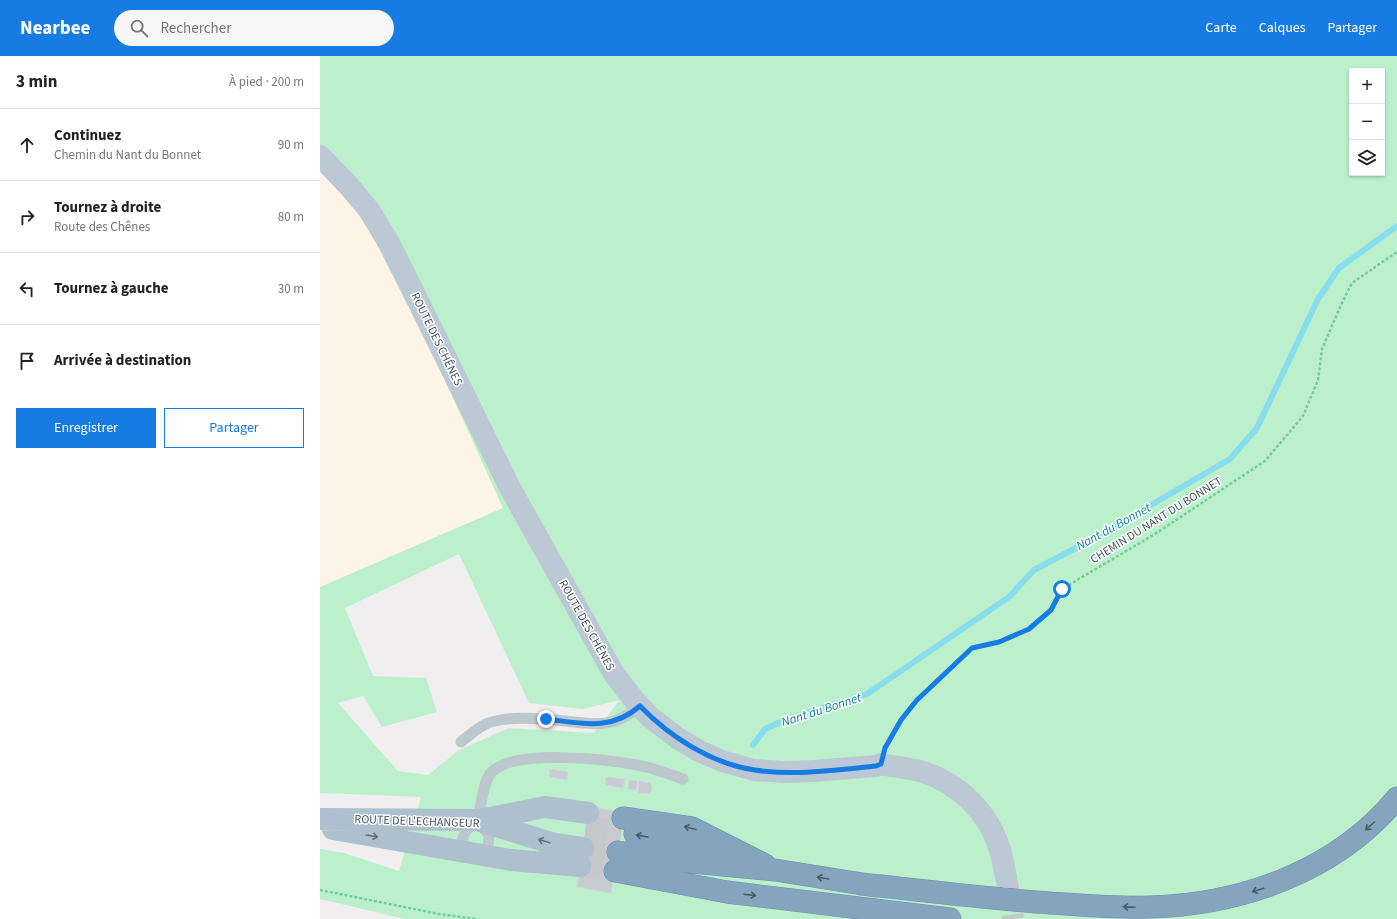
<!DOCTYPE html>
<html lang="fr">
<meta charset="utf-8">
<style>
:root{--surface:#fff;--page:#f6f6f6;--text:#222;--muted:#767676;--line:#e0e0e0;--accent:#167be3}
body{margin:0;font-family:"Source Sans 3",sans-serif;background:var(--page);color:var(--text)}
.controls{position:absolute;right:12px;top:12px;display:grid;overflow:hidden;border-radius:0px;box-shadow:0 1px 3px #0004}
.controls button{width:36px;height:36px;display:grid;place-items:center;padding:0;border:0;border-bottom:1px solid var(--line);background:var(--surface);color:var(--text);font:20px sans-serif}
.stop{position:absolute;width:12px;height:12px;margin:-9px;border:3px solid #167be3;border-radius:50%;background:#fff}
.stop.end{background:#167be3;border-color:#fff;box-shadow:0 1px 4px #0008}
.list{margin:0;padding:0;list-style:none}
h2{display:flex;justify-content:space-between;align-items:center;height:52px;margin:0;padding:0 16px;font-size:17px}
h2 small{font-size:13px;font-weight:400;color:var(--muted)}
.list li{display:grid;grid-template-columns:26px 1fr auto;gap:12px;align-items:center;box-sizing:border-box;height:72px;padding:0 16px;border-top:1px solid var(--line)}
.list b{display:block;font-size:15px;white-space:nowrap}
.list p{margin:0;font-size:13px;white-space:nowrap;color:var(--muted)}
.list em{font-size:13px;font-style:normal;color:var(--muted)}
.actions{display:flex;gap:8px;padding:12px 16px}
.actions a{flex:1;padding:9px 0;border:1px solid var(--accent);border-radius:0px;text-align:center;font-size:14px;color:var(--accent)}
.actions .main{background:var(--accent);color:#fff}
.icon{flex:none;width:22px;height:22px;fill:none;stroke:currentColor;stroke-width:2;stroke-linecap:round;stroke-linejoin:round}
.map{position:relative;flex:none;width:1077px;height:863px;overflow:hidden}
header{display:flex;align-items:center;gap:24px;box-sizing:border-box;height:56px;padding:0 20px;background:var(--accent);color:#fff}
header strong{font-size:19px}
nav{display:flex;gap:22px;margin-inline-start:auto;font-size:14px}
.search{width:280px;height:36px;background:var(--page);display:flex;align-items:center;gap:10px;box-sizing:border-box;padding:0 14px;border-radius:22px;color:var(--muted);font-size:15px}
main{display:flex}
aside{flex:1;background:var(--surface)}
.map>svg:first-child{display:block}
.commercial{fill:#fcf5e7}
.green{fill:#bcf0cd;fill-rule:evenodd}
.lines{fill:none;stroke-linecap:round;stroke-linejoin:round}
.stream{stroke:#88deed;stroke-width:6}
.building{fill:#c8ccd1;stroke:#d2d5da}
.secondary-tunnel{stroke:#c6c7ca;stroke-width:22;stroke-dasharray:22 11;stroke-linecap:butt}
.primary-tunnel{stroke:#c6c7ca;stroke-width:22;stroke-dasharray:22 11;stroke-linecap:butt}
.highway-casing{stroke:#708faa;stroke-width:23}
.path{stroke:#73ce9d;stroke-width:2.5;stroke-dasharray:3 2;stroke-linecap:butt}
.lane{stroke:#bcc7ce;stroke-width:11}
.secondary{stroke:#bcc8d3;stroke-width:22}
.primary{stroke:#aec0ce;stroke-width:22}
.highway{stroke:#85a4be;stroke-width:22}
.oneway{stroke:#4c5b66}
.oneway2{stroke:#606e78}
.route{stroke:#167be3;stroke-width:5}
.labels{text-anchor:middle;stroke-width:3;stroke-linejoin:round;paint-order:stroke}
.street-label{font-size:12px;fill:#46535c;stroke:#fff}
.water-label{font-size:13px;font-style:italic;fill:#0b7f95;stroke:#fff}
</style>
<header>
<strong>Nearbee</strong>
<div class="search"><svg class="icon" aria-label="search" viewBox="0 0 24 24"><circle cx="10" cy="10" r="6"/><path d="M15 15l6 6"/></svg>Rechercher</div>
<nav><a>Carte</a><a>Calques</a><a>Partager</a></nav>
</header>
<main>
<aside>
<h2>3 min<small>À pied · 200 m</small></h2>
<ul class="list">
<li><svg class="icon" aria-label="ahead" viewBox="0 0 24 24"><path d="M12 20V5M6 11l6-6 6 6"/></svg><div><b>Continuez</b><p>Chemin du Nant du Bonnet</p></div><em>90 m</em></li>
<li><svg class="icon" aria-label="right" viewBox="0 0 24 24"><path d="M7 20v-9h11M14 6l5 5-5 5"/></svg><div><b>Tournez à droite</b><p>Route des Chênes</p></div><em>80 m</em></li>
<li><svg class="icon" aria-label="left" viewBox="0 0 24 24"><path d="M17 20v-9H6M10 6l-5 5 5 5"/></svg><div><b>Tournez à gauche</b></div><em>30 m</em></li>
<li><svg class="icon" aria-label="arrive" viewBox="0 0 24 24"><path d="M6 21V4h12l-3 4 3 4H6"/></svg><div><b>Arrivée à destination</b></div></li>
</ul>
<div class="actions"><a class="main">Enregistrer</a><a>Partager</a></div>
</aside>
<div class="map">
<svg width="1077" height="863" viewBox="0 0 1077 863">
<rect width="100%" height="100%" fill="#f1eeef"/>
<path class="commercial" d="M0,115L42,159L113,298L183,452L0,531Z"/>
<path class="green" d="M0,0H1077V863H85L0,843V793L24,797L79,815L101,741L0,737V531L183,452L113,298L42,159L0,115ZM1032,15H1062V117H1032ZM139,498L209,647L263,653L300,644L274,677L189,672L139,694L108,719L78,715L18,647L43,640L62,671L117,656L106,622L53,620L25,552Z"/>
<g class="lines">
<path class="stream" d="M433,689L445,673L467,663L547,638L689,541L714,514L771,484L910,403L937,372L998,243L1019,212L1077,170"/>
</g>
<path class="building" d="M230,713L248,716L247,724L229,721Z
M286,721L305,723L303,732L285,729Z
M309,724L318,725L316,734L308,733Z
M319,725L331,727L332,733L330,738L318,737Z
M269,751L304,756L291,837L257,831Z"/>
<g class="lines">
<path class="secondary-tunnel" d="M687,826L693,863"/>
<path class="primary-tunnel" d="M266,771L301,776
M263,792L298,796
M260,810L295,815"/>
<defs>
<path id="highway" d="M303,762L372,772L445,809
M315,778L361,787L404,799
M298,796L351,804L455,814L555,830
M295,815L407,836L630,863
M541,828C609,835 677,844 746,848C774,850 802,852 830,851C924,848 1016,815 1077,742"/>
</defs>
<use href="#highway" class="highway-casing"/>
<path class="path" d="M567,688L581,664L597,644L652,592L679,586L709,573L731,554L742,533L835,478L945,405L983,360L998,324L1002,293L1021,249L1032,227L1077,196
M0,834L119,858L156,863"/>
<path class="lane" d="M141,686C149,680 157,672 166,668C172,665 180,664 187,663C206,661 226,663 245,665C276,669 295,672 320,650
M160,768L169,779L168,792L162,799
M144,796C142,782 141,778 152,769C155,767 157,765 158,762C162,748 162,730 170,718C190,691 292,704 322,710C336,713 349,718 363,723"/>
<path class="secondary" d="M0,100L28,129L49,154L69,187L99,247L190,432L294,618L315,645L330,661L356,681L379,695L402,705L434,714L465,716L493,715L556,710L561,708C575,711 590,712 603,716C640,728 669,757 680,794C683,803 684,812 686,821"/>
<path class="primary" d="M0,763L157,764L231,787L263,792
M160,764L225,751L268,757
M13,773L191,804L260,810"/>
<use href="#highway" class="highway"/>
</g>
<defs><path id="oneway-shaft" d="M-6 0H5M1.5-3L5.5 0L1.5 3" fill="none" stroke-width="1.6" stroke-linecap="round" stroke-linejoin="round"/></defs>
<g class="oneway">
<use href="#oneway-shaft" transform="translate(1050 770) rotate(138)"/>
<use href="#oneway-shaft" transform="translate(370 772) rotate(-165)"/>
<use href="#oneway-shaft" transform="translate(322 780) rotate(-170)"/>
<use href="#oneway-shaft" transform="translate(503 822) rotate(-171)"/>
<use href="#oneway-shaft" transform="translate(938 834) rotate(163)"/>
<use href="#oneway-shaft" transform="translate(430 839) rotate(7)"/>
<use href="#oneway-shaft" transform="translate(809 851) rotate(-178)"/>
</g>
<g class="oneway2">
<use href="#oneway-shaft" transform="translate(52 780) rotate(10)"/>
<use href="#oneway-shaft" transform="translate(224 785) rotate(-163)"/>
</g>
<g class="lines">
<path class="route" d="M226,663C261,667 290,676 320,650C350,681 392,708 435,714C475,720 517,714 556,710L561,708L565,692L581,664L597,644L652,592L679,586L709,573L731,554L742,533"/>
</g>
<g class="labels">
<g class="street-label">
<text transform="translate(117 283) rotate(64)" y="4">ROUTE DES CHÊNES</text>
<text transform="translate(836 464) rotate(-32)" y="4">CHEMIN DU NANT DU BONNET</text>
<text transform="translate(267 569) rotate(61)" y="4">ROUTE DES CHÊNES</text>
<text transform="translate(97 765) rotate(2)" y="4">ROUTE DE L'ECHANGEUR</text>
</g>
<g class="water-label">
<text transform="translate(793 470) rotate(-29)" y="5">Nant du Bonnet</text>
<text transform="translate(501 653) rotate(-18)" y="5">Nant du Bonnet</text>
</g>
</g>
</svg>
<div class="controls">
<button>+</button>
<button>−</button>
<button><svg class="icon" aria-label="layers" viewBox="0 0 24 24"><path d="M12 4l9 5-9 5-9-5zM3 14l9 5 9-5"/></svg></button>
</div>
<div class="stop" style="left:742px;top:533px"></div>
<div class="stop end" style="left:226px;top:663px"></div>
</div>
</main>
